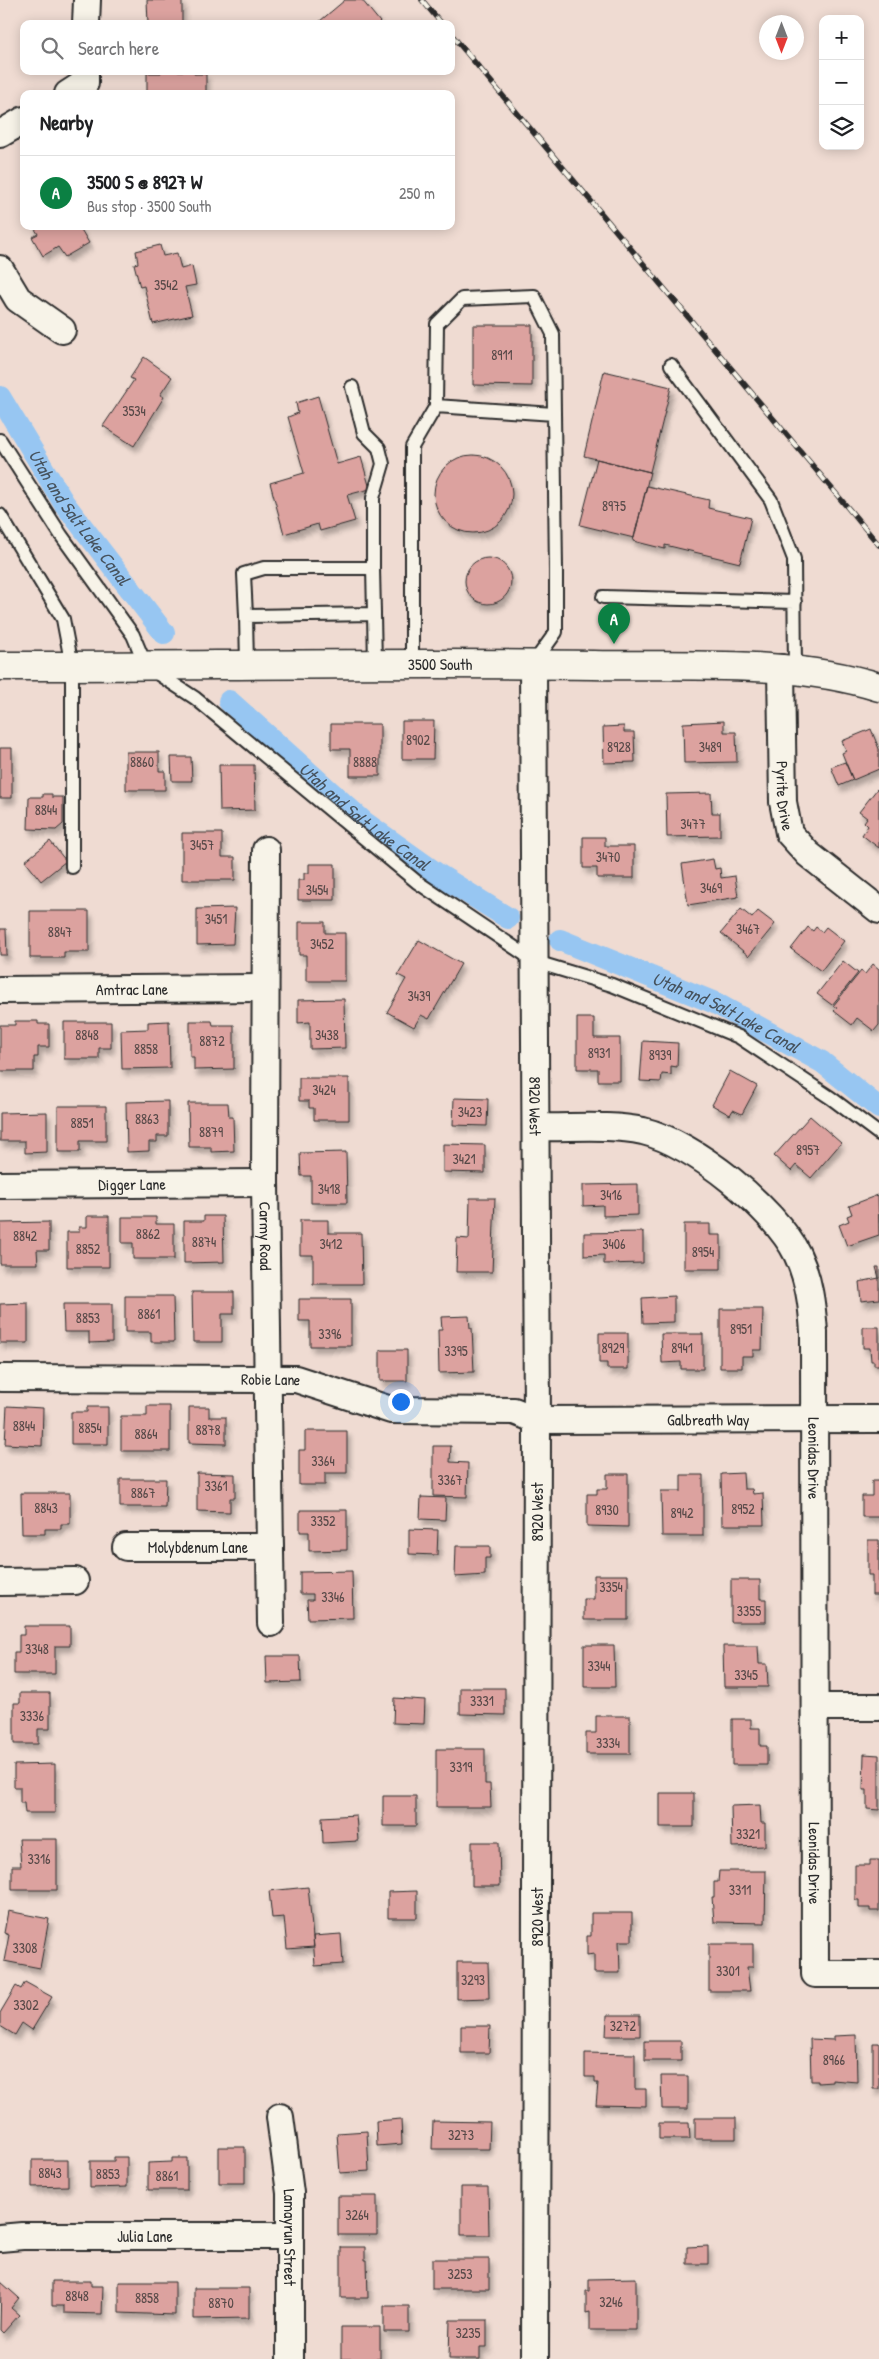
<!DOCTYPE html>
<meta charset="utf-8">
<style>
:root{--surface:#fff;--page:#f2f2f2;--text:#202124;--muted:#757577;--line:#e0e0e0;--accent:#0b8043}
body{margin:0;font-family:"Patrick Hand",sans-serif;background:var(--page);color:var(--text)}
.controls{position:absolute;right:15px;top:15px;display:grid;overflow:hidden;border-radius:10px;box-shadow:0 2px 12px #0003}
.controls button{width:45px;height:45px;display:grid;place-items:center;padding:0;border:0;border-bottom:1px solid var(--line);background:var(--surface);color:var(--text);font:25px sans-serif}
.compass{position:absolute;left:759px;top:15px;width:45px;height:45px;border-radius:50%;background:var(--surface);box-shadow:0 2px 12px #0003;rotate:180deg}
.you{position:absolute;left:400px;top:1401px;width:18px;height:18px;margin:-12px;border:4px solid #fff;border-radius:50%;background:#1a73e8;box-shadow:0 0 0 8px #1a73e833}
.badge{display:grid;place-items:center;width:32px;height:32px;border-radius:50%;background:var(--accent);color:#fff;font-size:16px;font-weight:700}
.pin{position:absolute;translate:-50% -41px;filter:drop-shadow(0 1px 2px #0008)}
.pin::after{content:'';position:absolute;top:26px;width:18px;height:15px;background:inherit;clip-path:polygon(0 0,100% 0,50% 100%)}
.list{margin:0;padding:0;list-style:none}
h2{display:flex;justify-content:space-between;align-items:center;height:65px;margin:0;padding:0 20px;font-size:21px}
h2 small{font-size:16px;font-weight:400;color:var(--muted)}
.list li{display:grid;grid-template-columns:32px 1fr auto;gap:15px;align-items:center;box-sizing:border-box;height:75px;padding:0 20px;border-top:1px solid var(--line)}
.list b{display:block;font-size:19px;white-space:nowrap}
.list p{margin:0;font-size:16px;white-space:nowrap;color:var(--muted)}
.list em{font-size:16px;font-style:normal;color:var(--muted)}
.icon{flex:none;width:28px;height:28px;fill:none;stroke:currentColor;stroke-width:2;stroke-linecap:round;stroke-linejoin:round}
.map{position:relative;flex:none;width:879px;height:2359px;overflow:hidden}
.search{position:absolute;background:var(--surface);box-shadow:0 2px 12px #0003;left:20px;top:20px;width:435px;height:55px;display:flex;align-items:center;gap:12px;box-sizing:border-box;padding:0 18px;border-radius:10px;color:var(--muted);font-size:19px}
.panel{position:absolute;background:var(--surface);box-shadow:0 2px 12px #0003;left:20px;top:90px;width:435px;height:140px;border-radius:10px}
.map>svg:first-child{display:block}
.lines{fill:none;stroke-linecap:round;stroke-linejoin:round}
.canal{stroke:#97c6f2;stroke-width:22}
.building{fill:#dca29f;stroke:#2b2b2b;filter:url(#shadow)}
.lane-casing{stroke:#2b2b2b;stroke-width:16}
.street-casing{stroke:#2b2b2b;stroke-width:30}
.secondary-casing{stroke:#2b2b2b;stroke-width:31}
.lane{stroke:#f7f3e8;stroke-width:12}
.street{stroke:#f7f3e8;stroke-width:26}
.secondary{stroke:#f7f3e8;stroke-width:28}
.rail-casing{stroke:#2b2b2b;stroke-width:5.5}
.rail{stroke:#f7f3e8;stroke-width:4;stroke-dasharray:11;stroke-linecap:butt}
.labels{text-anchor:middle;stroke-width:4.5;stroke-linejoin:round;paint-order:stroke}
.number-label{font-size:14px;fill:#574948}
.street-label{font-size:16px;fill:#2b2b2b;stroke:#f7f3e8}
.water-label{font-size:18px;font-style:italic;fill:#46525d;stroke:#f7f3e8}
</style>
<div class="map">
<svg width="879" height="2359" viewBox="0 0 879 2359">
<defs>
<filter id="shadow"><feDropShadow dx="3" dy="5.5" stdDeviation="2.5" flood-color="#0004"/></filter>
</defs>
<rect width="100%" height="100%" fill="#efdbd2"/>
<filter id="ink" filterUnits="userSpaceOnUse"><feTurbulence type="fractalNoise" baseFrequency=".02" numOctaves="2"/><feDisplacementMap in="SourceGraphic" scale="10" xChannelSelector="R" yChannelSelector="G"/><feConvolveMatrix kernelMatrix="1 2 1 2 8 2 1 2 1" color-interpolation-filters="sRGB"/></filter>
<g filter="url(#ink)">
<g class="lines">
<g class="canal">
<path id="s1" d="M0,397L64,503L164,633"/>
<path id="s2" d="M229,701L364,822L436,873L508,918"/>
<path id="s3" d="M560,940L715,1003L822,1062L879,1108"/>
</g>
</g>
<path class="building" d="M147,0H182V24H148Z
M345,0H362L380,22L378,24H322L320,21Z
M161,71H194V74H206V94H147V73H161Z
M33,226H79L89,243L65,257L58,247L43,256L32,237L38,234Z
M160,245L163,256L177,253L181,269L192,266L196,285L185,287L192,315L153,324L144,286L140,287L134,264L138,263L136,251Z
M473,325H532V386L473,385Z
M144,357L172,377L160,395L164,397L134,446L103,426L134,380L130,378Z
M604,371L671,387L650,472L584,456Z
M318,396L337,464L361,457L370,489L347,495L355,521L320,531L318,524L284,534L270,483L304,473L288,417L298,413L296,403Z
M434 494a39 39 0 1 1 78 0a39 39 0 1 1-78 0Z
M597,459L650,472L634,538L580,525Z
M647,486L709,500L708,508L751,518L740,563L665,545V549L633,541Z
M465 581a23 23 0 1 1 46 0a23 23 0 1 1-46 0Z
M402,721H434L433,759H402Z
M724,721V732H736L737,762L684,763L683,723Z
M331,724H380V776H350V749H331Z
M624,726V732H634L635,762L604,763L603,727Z
M871,729L879,749V769L853,780L842,753L846,751L842,741Z
M0,748H12V798H0Z
M126,752H159V771H165V790H126Z
M171,757H191L192,781H172Z
M845,762L853,780L839,786L831,767Z
M219,765H254L255,810L220,811Z
M877,789L879,791V848L862,835L868,826L864,822L867,818L859,812Z
M711,793L712,813H720V836L667,837L666,794Z
M43,794H52V797H63V824L56,830L28,829L29,797H43Z
M182,833H222V857H235V880H182Z
M583,837H605V846H634V878H597V868H583Z
M50,841L66,861L41,881L25,861Z
M713,859L715,869L720,868L721,878L735,876L738,897L688,905L682,864Z
M309,864H335V900H298V880H304V873H309Z
M235,908L233,944L197,945V909Z
M741,909L752,918L758,911L775,924L749,956L721,933Z
M30,911H89V952H64V958H30Z
M299,922H325V933H345V981H306V955H299Z
M808,927L813,931L816,927L822,932L826,927L844,941L821,971L791,949Z
M0,929H6L7,955H0Z
M419,940L461,964L429,1019L421,1015L414,1027L387,1012L406,979L398,975Z
M843,961L858,973L832,1005L817,994Z
M873,964L879,969V1025L874,1031L857,1018L852,1025L834,1011L837,1008L833,1006L861,971L865,974Z
M344,999L345,1048L310,1049V1022L298,1023V1000Z
M577,1018H594V1038H620V1081H598V1069H577Z
M15,1021H38V1024H49V1047H38V1057H34V1071H0V1025H15Z
M169,1021L170,1068L122,1069L121,1030L148,1029V1022Z
M190,1021H212L213,1025H234V1069L194,1070V1057H190Z
M64,1022H111V1048H99V1059H64Z
M643,1041L678,1043L677,1067L671,1066V1075L662,1074L661,1082L640,1081Z
M730,1071L757,1086L742,1114L733,1110L730,1115L712,1105Z
M299,1078H349V1120H314V1108H309V1101H299Z
M454,1098L488,1099L487,1126L453,1125Z
M168,1101V1136H157V1142H149V1151L127,1152L126,1102Z
M188,1103H228L229,1117H233L234,1151L211,1152V1147H189Z
M58,1106H106V1141H80V1152H58Z
M47,1112V1152L25,1153V1141H0V1113Z
M810,1116L841,1143L811,1178L796,1165L791,1171L774,1156Z
M443,1144L485,1145V1173L443,1172Z
M346,1152L347,1203H311V1176H301L300,1153Z
M638,1184V1215L603,1216V1205L583,1206V1185Z
M878,1195L879,1235L847,1246L839,1225L849,1221L847,1216L852,1214L849,1206Z
M470,1198H495L492,1272H456L457,1238L469,1239Z
M87,1216H109V1267H67V1232H79V1227H87Z
M204,1216H223L224,1262L184,1263V1221H204Z
M122,1217H156V1224H174V1259H133V1243H122Z
M300,1220H328V1233H361L362,1284H313V1255H300Z
M49,1222V1250H37L38,1264H0V1223Z
M684,1224H710V1235H721V1269H684Z
M643,1232V1263L604,1264V1255L584,1256V1233Z
M876,1267H879V1299L861,1301L859,1282L879,1278Z
M192,1292H234V1314H222V1342H193Z
M125,1296H173L174,1342H151V1332H125Z
M674,1296V1322L643,1323L642,1298Z
M299,1299H351V1346H310V1321H299Z
M28,1303V1343H0V1304Z
M63,1304H112V1342L89,1343V1332H64Z
M720,1309H763L762,1350H753V1356H742V1368H720Z
M469,1316L470,1328H472L474,1372L439,1373L438,1330H442L441,1317Z
M863,1327H879V1365H874V1361H871L870,1348H863Z
M599,1333H628V1369H607V1363H599Z
M661,1334H703V1369H681V1362L662,1363Z
M380,1350H407V1381H380Z
M7,1406L43,1408L42,1446L5,1444Z
M147,1406H170V1451H121V1416H147Z
M87,1407H108V1444H71V1412H87Z
M189,1407H209V1417H226V1444L189,1443Z
M305,1431H347V1473H325V1485H299V1450H305Z
M433,1446H451L450,1462L468,1463L467,1497L433,1496Z
M197,1473L235,1474V1498H230V1512L197,1511Z
M743,1473L744,1489H752L753,1494L763,1493L764,1525H722L721,1474Z
M607,1474H628V1527L587,1526V1494H597V1489H607Z
M681,1475H703V1536H662L661,1491H681Z
M120,1479H166L165,1507H120Z
M872,1481H879V1517H862V1496H872Z
M21,1493H70V1524H61V1529H45V1534H22Z
M421,1497L446,1498L445,1520L420,1519Z
M300,1510H347V1550L309,1551V1532H300Z
M409,1529L438,1530L437,1555L409,1554Z
M868,1540H879V1595H872V1575H868Z
M456,1546H490V1558H485V1575L455,1577Z
M352,1571L353,1618L308,1619L307,1600H313V1594H300V1572Z
M594,1575H628V1620H584V1599H594Z
M731,1580H760V1599H766V1622H731Z
M24,1626H70V1646H55V1674H14V1652H19V1635H24Z
M584,1645H614L615,1687H584Z
M723,1646H758L759,1664H767L768,1687H724Z
M266,1656H300L301,1682L267,1683Z
M460,1688H505V1715L460,1714Z
M20,1693H50V1729H38V1744H14V1703H20Z
M394,1698L425,1700L424,1724L393,1723Z
M596,1716H630V1754H586V1733H596Z
M732,1719H751V1728H760V1746H767V1765H732Z
M436,1749H485V1784H490L491,1807H436Z
M864,1754L879,1755V1810L867,1809V1790H863Z
M55,1764V1813H25L24,1803H20V1787H14V1765Z
M660,1793H694V1827H660Z
M383,1796H416V1826H383Z
M760,1805L761,1823H765V1846L732,1847L731,1806Z
M356,1815L358,1841L323,1843L322,1817Z
M19,1839H57V1890H12V1866H21Z
M472,1842H499L500,1886H472Z
M870,1860H879V1911H870V1908H859V1900H855V1865H870Z
M719,1871H766L765,1923L714,1922L712,1897H714V1882H718Z
M308,1887L314,1947L287,1949L284,1917L272,1918L269,1891Z
M417,1891V1918H388V1892Z
M8,1911L49,1919L40,1968L4,1961L9,1935L4,1933Z
M591,1913H632V1941H619L620,1973H594V1954L587,1955V1936H591Z
M341,1934L343,1964L315,1966L313,1936Z
M709,1944H753V1967H747L750,1991H709Z
M457,1962H488L489,1998L457,1999Z
M25,1982L52,1997L32,2030L22,2023L15,2035L0,2026V2013L16,1986L21,1989Z
M607,2015H640V2036H606Z
M461,2026H490L489,2053H461Z
M856,2035L857,2082L832,2080V2082L818,2083V2081H811L810,2039L834,2040V2036Z
M645,2041H681V2061H645Z
M873,2043H879V2089H873Z
M585,2053L635,2054V2089H646V2106L596,2105L598,2083H595V2077H585Z
M661,2076H688V2109H662Z
M695,2118H736V2139H695Z
M401,2119L402,2144L377,2146L376,2121Z
M433,2121L490,2122L489,2149H432Z
M659,2123H689L690,2139H659Z
M367,2131L369,2171L340,2173L337,2133Z
M219,2147H245V2183H219Z
M114,2157H127V2187L90,2188V2161H114Z
M172,2158H187V2190H148V2163L172,2162Z
M32,2160H68V2186L32,2187Z
M461,2187H488L489,2235H461Z
M338,2196H377V2235H338Z
M708,2246V2264H687V2247Z
M341,2247H365V2260H367L368,2298H341Z
M432,2259H489V2289H432Z
M636,2278V2330H590V2312L586,2313V2291H589V2279Z
M52,2281H91V2286H103L102,2314L64,2313V2306H52Z
M1,2282L19,2298L11,2308L19,2315L3,2333L0,2330Z
M119,2282H175V2315L119,2313Z
M194,2288H249V2318L194,2319Z
M384,2306H409V2332H384Z
M450,2320H487V2347H480V2359H449Z
M341,2327H380V2359H341Z"/>
<g class="lines">
<defs>
<path id="lane" d="M671,365L771,500L794,559L795,670
M352,387L364,433L379,448L383,464L373,498V568
M436,406L554,414
M0,440L61,535L133,635L146,666L195,698L417,882L536,962L612,985L739,1037L831,1098L879,1134
M0,515L63,619L72,666V867
M603,597L795,602
M246,616L244,574L264,568H373L374,614
M247,665L246,616L374,614L375,665
M412,665V447L436,406L437,324L462,299L534,296L553,334L556,570V632L533,664"/>
<g id="street">
<path d="M86,24L87,0"/>
<path d="M68,94L85,83V71"/>
<path d="M0,134L24,120"/>
<path d="M0,269L18,299L62,330"/>
<path id="s4" d="M533,664L537,1420L535,2359"/>
<path id="s5" d="M781,668L783,802L789,833L808,854L879,910"/>
<path id="s6" d="M266,850L265,1183L271,1623"/>
<path id="s7" d="M0,990L265,988"/>
<path id="s8" d="M536,1127C571,1128 609,1124 643,1131C694,1143 774,1208 797,1254C809,1279 812,1305 814,1332L815,1974H879"/>
<path id="s9" d="M0,1185L265,1183"/>
<path id="s10" d="M0,1378L296,1379L391,1410L514,1411L537,1420L879,1419"/>
<path id="s11" d="M126,1547H270"/>
<path d="M0,1582L75,1581"/>
<path d="M815,1707H879"/>
<path id="s12" d="M280,2117L290,2193V2359"/>
<path id="s13" d="M0,2238L22,2236H290"/>
</g>
<g id="secondary">
<path id="s14" d="M0,666C198,666 396,662 593,665C687,667 789,659 879,687"/>
</g>
</defs>
<use href="#lane" class="lane-casing"/>
<use href="#street" class="street-casing"/>
<use href="#secondary" class="secondary-casing"/>
<use href="#lane" class="lane"/>
<use href="#street" class="street"/>
<use href="#secondary" class="secondary"/>
<defs>
<path id="rail" d="M422,0L442,24
M451,34L879,545"/>
</defs>
<use href="#rail" class="rail-casing"/>
<use href="#rail" class="rail"/>
</g>
</g>
<g class="labels">
<g class="number-label">
<text x="166" y="290">3542</text>
<text x="502" y="360">8911</text>
<text x="134" y="416">3534</text>
<text x="614" y="511">8975</text>
<text x="418" y="745">8902</text>
<text x="619" y="752">8928</text>
<text x="710" y="752">3489</text>
<text x="142" y="767">8860</text>
<text x="365" y="767">8888</text>
<text x="46" y="815">8844</text>
<text x="693" y="829">3477</text>
<text x="202" y="850">3457</text>
<text x="608" y="862">3470</text>
<text x="711" y="893">3469</text>
<text x="317" y="895">3454</text>
<text x="216" y="924">3451</text>
<text x="748" y="934">3467</text>
<text x="60" y="937">8847</text>
<text x="322" y="949">3452</text>
<text x="419" y="1001">3439</text>
<text x="87" y="1040">8848</text>
<text x="327" y="1040">3438</text>
<text x="212" y="1046">8872</text>
<text x="146" y="1054">8858</text>
<text x="599" y="1058">8931</text>
<text x="660" y="1060">8939</text>
<text x="324" y="1095">3424</text>
<text x="470" y="1117">3423</text>
<text x="147" y="1124">8863</text>
<text x="82" y="1128">8851</text>
<text x="211" y="1137">8879</text>
<text x="808" y="1155">8957</text>
<text x="464" y="1164">3421</text>
<text x="329" y="1194">3418</text>
<text x="611" y="1200">3416</text>
<text x="148" y="1239">8862</text>
<text x="25" y="1241">8842</text>
<text x="204" y="1247">8874</text>
<text x="331" y="1249">3412</text>
<text x="614" y="1249">3406</text>
<text x="88" y="1254">8852</text>
<text x="703" y="1257">8954</text>
<text x="149" y="1319">8861</text>
<text x="88" y="1323">8853</text>
<text x="741" y="1334">8951</text>
<text x="330" y="1339">3396</text>
<text x="613" y="1353">8929</text>
<text x="682" y="1353">8941</text>
<text x="456" y="1356">3395</text>
<text x="24" y="1431">8844</text>
<text x="90" y="1433">8854</text>
<text x="208" y="1435">8878</text>
<text x="146" y="1439">8864</text>
<text x="323" y="1466">3364</text>
<text x="450" y="1485">3367</text>
<text x="216" y="1491">3361</text>
<text x="143" y="1498">8867</text>
<text x="46" y="1513">8843</text>
<text x="743" y="1514">8952</text>
<text x="607" y="1515">8930</text>
<text x="682" y="1518">8942</text>
<text x="323" y="1526">3352</text>
<text x="611" y="1592">3354</text>
<text x="333" y="1602">3346</text>
<text x="749" y="1616">3355</text>
<text x="37" y="1654">3348</text>
<text x="599" y="1671">3344</text>
<text x="746" y="1680">3345</text>
<text x="482" y="1706">3331</text>
<text x="32" y="1721">3336</text>
<text x="608" y="1748">3334</text>
<text x="461" y="1772">3319</text>
<text x="748" y="1839">3321</text>
<text x="39" y="1864">3316</text>
<text x="740" y="1895">3311</text>
<text x="25" y="1953">3308</text>
<text x="728" y="1976">3301</text>
<text x="473" y="1985">3293</text>
<text x="26" y="2010">3302</text>
<text x="623" y="2031">3272</text>
<text x="834" y="2065">8966</text>
<text x="461" y="2140">3273</text>
<text x="50" y="2178">8843</text>
<text x="108" y="2179">8853</text>
<text x="167" y="2181">8861</text>
<text x="357" y="2220">3264</text>
<text x="460" y="2279">3253</text>
<text x="77" y="2301">8848</text>
<text x="147" y="2303">8858</text>
<text x="611" y="2307">3246</text>
<text x="221" y="2308">8870</text>
<text x="468" y="2338">3235</text>
</g>
<g class="street-label">
<text dy="6" stroke="none"><textPath href="#s14" startOffset="440">3500 South</textPath></text>
<text dy="6" stroke="none"><textPath href="#s5" startOffset="128">Pyrite Drive</textPath></text>
<text dy="6" stroke="none"><textPath href="#s7" startOffset="132">Amtrac Lane</textPath></text>
<text dy="6" stroke="none"><textPath href="#s4" startOffset="442">8920 West</textPath></text>
<text dy="6" stroke="none"><textPath href="#s9" startOffset="132">Digger Lane</textPath></text>
<text dy="6" stroke="none"><textPath href="#s6" startOffset="386">Carmy Road</textPath></text>
<text dy="6" stroke="none"><textPath href="#s10" startOffset="271">Robie Lane</textPath></text>
<text dy="6" stroke="none"><textPath href="#s10" startOffset="715">Galbreath Way</textPath></text>
<text dy="6" stroke="none"><textPath href="#s8" startOffset="515">Leonidas Drive</textPath></text>
<text transform="translate(537 1512) rotate(-90)" y="6">8920 West</text>
<text dy="6" stroke="none"><textPath href="#s11" startOffset="72">Molybdenum Lane</textPath></text>
<text dy="6" stroke="none"><textPath href="#s8" startOffset="920">Leonidas Drive</textPath></text>
<text transform="translate(537 1917) rotate(-90)" y="6">8920 West</text>
<text dy="6" stroke="none"><textPath href="#s13" startOffset="145">Julia Lane</textPath></text>
<text dy="6" stroke="none"><textPath href="#s12" startOffset="121">Lamayrun Street</textPath></text>
</g>
<g class="water-label">
<text dy="6" stroke="none"><textPath href="#s1" startOffset="144">Utah and Salt Lake Canal</textPath></text>
<text dy="6" stroke="none"><textPath href="#s2" startOffset="178">Utah and Salt Lake Canal</textPath></text>
<text dy="6" stroke="none"><textPath href="#s3" startOffset="181">Utah and Salt Lake Canal</textPath></text>
</g>
</g>
</svg>
<div class="controls">
<button>+</button>
<button>−</button>
<button><svg class="icon" aria-label="layers" viewBox="0 0 24 24"><path d="M12 4l9 5-9 5-9-5zM3 14l9 5 9-5"/></svg></button>
</div>
<svg class="compass" viewBox="-18 -18 36 36"><path d="M0-13l5 13h-10z" fill="#e53935"/><path d="M0 13l5-13h-10z" fill="#757577"/></svg>
<div class="you"></div>
<div class="pin badge" style="left:614px;top:644px">A</div>
<div class="search"><svg class="icon" aria-label="search" viewBox="0 0 24 24"><circle cx="10" cy="10" r="6"/><path d="M15 15l6 6"/></svg>Search here</div>
<section class="panel">
<h2>Nearby<small></small></h2>
<ul class="list">
<li><span class="badge">A</span><div><b>3500 S @ 8927 W</b><p>Bus stop · 3500 South</p></div><em>250 m</em></li>
</ul>
</section>
</div>
